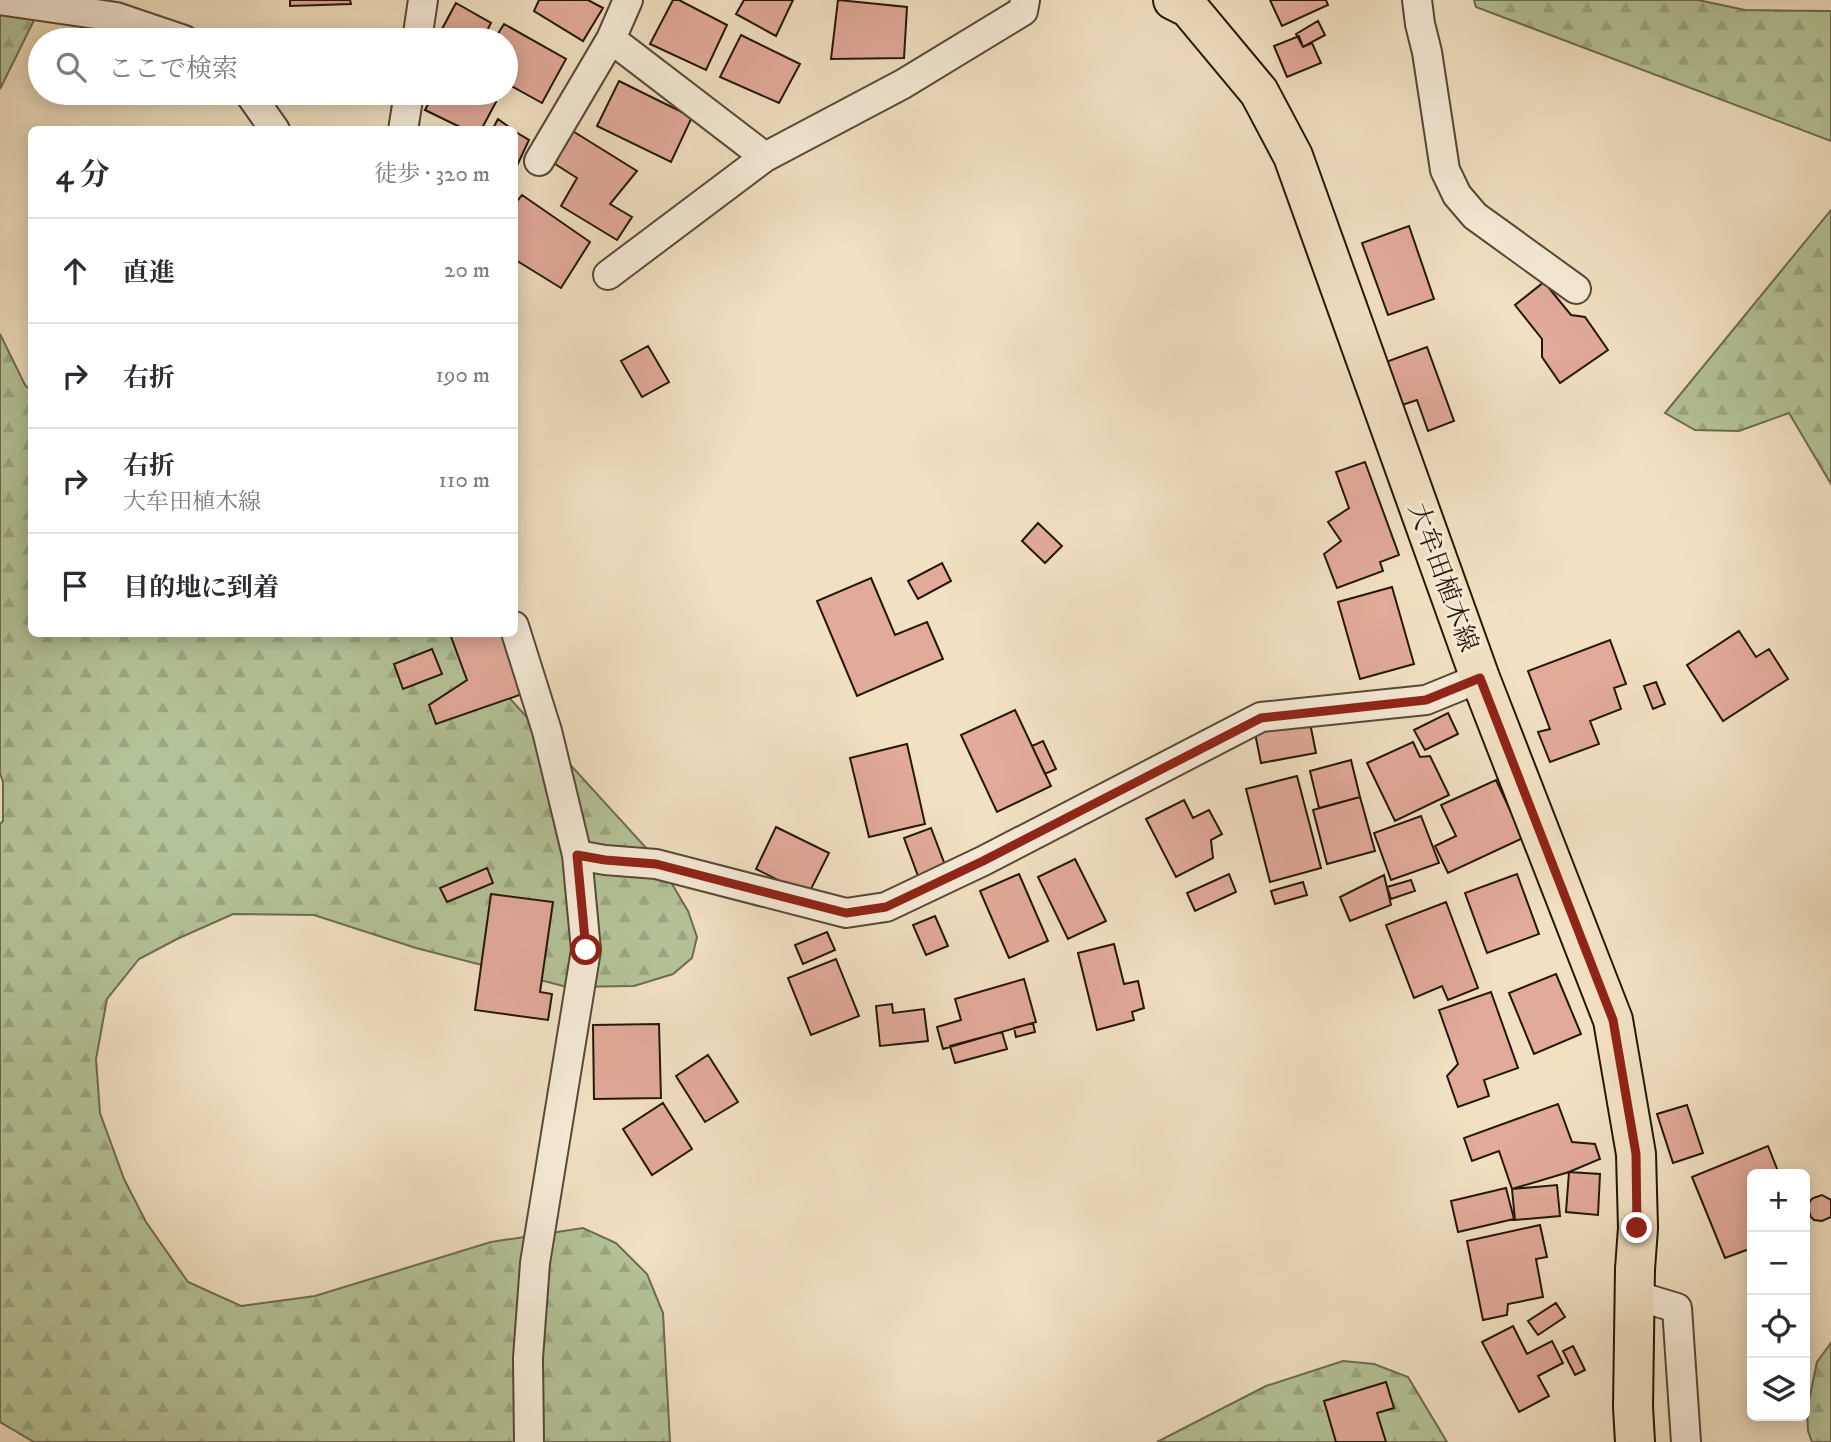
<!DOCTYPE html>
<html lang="ja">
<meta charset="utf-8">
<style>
:root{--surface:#fff;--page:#f7f7f7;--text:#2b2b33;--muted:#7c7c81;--line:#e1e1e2}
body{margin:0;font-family:"IM FELL DW Pica","Noto Serif JP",serif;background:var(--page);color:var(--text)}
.controls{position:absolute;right:21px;bottom:21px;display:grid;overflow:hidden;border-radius:10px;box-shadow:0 4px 18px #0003}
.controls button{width:63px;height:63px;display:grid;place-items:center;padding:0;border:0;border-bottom:2px solid var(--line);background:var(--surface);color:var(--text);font:35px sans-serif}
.stop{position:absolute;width:21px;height:21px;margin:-16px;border:5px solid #8f2418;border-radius:50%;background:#fff}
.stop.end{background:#8f2418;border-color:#fff;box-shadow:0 2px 7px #0008}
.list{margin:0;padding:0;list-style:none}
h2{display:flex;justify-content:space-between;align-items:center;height:91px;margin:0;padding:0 28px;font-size:30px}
h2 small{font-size:23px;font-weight:400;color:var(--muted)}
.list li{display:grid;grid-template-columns:46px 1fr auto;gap:21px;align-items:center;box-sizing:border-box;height:105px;padding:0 28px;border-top:2px solid var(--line)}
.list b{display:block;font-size:26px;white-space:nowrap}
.list p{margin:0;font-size:23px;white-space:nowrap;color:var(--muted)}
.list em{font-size:23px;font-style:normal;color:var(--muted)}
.icon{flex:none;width:38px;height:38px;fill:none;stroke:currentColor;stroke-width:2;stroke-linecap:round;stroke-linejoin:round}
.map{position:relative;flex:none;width:1831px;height:1442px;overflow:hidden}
.search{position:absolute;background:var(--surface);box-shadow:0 4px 18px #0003;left:28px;top:28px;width:490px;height:77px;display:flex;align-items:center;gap:18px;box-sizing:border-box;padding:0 24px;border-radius:38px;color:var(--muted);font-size:26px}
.panel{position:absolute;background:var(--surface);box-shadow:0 4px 18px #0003;left:28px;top:126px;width:490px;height:511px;border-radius:10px}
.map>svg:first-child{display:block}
.forest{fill:url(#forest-firs);stroke:#6c6d50;stroke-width:2}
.building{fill:#e2aa99;stroke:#241709;stroke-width:2}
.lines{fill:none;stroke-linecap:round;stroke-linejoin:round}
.minor-casing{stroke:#574937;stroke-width:32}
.primary-casing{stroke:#241709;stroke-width:42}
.minor{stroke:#f6ebd7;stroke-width:28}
.primary{stroke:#f1e0c1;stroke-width:38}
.route{stroke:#8f2418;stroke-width:9}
.labels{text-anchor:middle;stroke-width:6;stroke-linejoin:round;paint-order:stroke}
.street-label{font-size:26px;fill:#241709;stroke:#f6ebd7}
</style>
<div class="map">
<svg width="1831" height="1442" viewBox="0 0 1831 1442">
<defs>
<pattern id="forest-firs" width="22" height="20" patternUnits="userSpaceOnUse" patternTransform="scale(1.75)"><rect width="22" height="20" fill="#b4c397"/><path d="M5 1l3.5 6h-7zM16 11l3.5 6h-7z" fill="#9ba781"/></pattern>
</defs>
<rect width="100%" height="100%" fill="#f1e0c1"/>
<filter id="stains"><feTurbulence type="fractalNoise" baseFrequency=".00286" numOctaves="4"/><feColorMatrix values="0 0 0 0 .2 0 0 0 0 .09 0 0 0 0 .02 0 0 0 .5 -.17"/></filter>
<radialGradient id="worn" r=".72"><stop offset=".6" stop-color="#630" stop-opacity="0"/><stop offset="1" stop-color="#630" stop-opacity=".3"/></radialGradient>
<path class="forest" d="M0,0H44L0,89Z
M1474,0H1698L1745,10L1831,11V141L1476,7Z
M1831,210V484L1789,413L1739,431L1695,430L1665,413Z
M0,334L25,385L31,391L32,634H451L659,862L688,911L697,937L692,958L673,974L634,986L567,987L416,948L314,915L233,914L177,939L139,959L107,999L96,1059L100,1113L124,1179L146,1222L188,1282L241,1306L315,1296L491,1242L583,1228L616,1243L647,1274L663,1313L670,1442H34L0,1422V824L3,821V782L0,773Z
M1831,1343V1442H1812L1808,1431L1807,1410L1817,1362Z
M1343,1361L1374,1364L1408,1377L1447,1442H1157L1266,1386Z"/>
<path class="building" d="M290,0H350L351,4L290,6Z
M539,0H588L603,8L583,41L534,11Z
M673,0H679L727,25L706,70L650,44Z
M744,0H793L776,36L736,14Z
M838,0L907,7L904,58L831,59Z
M1270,0H1326L1328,5L1282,26Z
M456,3L491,23L482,40H436Z
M1318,21L1325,35L1303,47L1296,34Z
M504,24L566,59L542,103L506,83V40H494Z
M741,35L800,64L779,103L720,77Z
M1299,36L1303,47L1312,43L1321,63L1287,77L1274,46Z
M619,81L692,117L671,162L597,126Z
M434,93H478L496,102L481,130H466L425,110Z
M498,119L513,130H492Z
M571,130L637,171L610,204L632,217L617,240L561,206L577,178L555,164Z
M514,131L529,140L514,172Z
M522,195L590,242L561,288L514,259V205Z
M1409,226L1434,299L1388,315L1362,243Z
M1544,282L1571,315L1585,317L1608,350L1560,383L1542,357V339L1515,305Z
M648,346L669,382L642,397L621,361Z
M1427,347L1454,421L1428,431L1417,400L1399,406L1383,363Z
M1365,462L1399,555L1380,562L1383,571L1337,588L1324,554L1341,541L1328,522L1349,508L1336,472Z
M1038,523L1062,546L1045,563L1022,541Z
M942,563L951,581L918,599L908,581Z
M871,578L895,635L927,622L943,659L857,696L817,601Z
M1392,587L1414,664L1360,679L1338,602Z
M1739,631L1756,657L1769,649L1788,679L1723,721L1687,665Z
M450,634H508L528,692L436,724L429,705L467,680Z
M1610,640L1626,684L1614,688L1621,709L1590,721L1599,744L1550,762L1538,732L1550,729L1528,671Z
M432,649L442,674L403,689L394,664Z
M1656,682L1665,704L1653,709L1644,686Z
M1015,710L1051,786L997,812L961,735Z
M1448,713L1458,734L1425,750L1414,730Z
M1310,723L1316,753L1261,763L1255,733Z
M1043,741L1056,769L1045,774L1032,746Z
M1413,742L1420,757L1430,756L1449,795L1395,821L1367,763Z
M907,744L925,824L869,837L850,758Z
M1351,760L1360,797L1319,808L1310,771Z
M1297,776L1321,868L1270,882L1246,789Z
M1496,780L1523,838L1448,873L1435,846L1456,836L1441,805Z
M1360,797L1375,851L1327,864L1313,810Z
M1184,800L1193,818L1209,810L1222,834L1211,840L1213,858L1176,877L1146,819Z
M1421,816L1439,863L1391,880L1374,833Z
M776,827L829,853L808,895L756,869Z
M931,828L945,865L918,876L904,838Z
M1075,859L1106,921L1068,939L1038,877Z
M487,868L493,883L447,902L440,888Z
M1019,874L1048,941L1009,958L980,891Z
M1229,874L1236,892L1195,911L1187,893Z
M1517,874L1539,934L1487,953L1465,893Z
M1384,875L1391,905L1350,921L1340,897Z
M1411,880L1415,891L1391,899L1387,887Z
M1303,882L1307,895L1275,904L1271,891Z
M491,894L553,902L540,992L552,994L548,1020L475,1010Z
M1446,902L1478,988L1448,1000L1442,986L1414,998L1386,925Z
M935,916L948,946L926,955L913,925Z
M827,932L835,950L803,964L795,945Z
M1114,944L1124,984L1138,981L1144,1008L1132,1012L1134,1020L1097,1030L1078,953Z
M836,959L859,1016L811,1035L788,978Z
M1556,974L1581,1034L1534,1054L1509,993Z
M1024,979L1036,1022L943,1049L937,1027L961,1020L955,999Z
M1491,992L1518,1068L1484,1080L1489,1096L1458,1107L1447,1076L1458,1064L1439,1010Z
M892,1004L893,1013L924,1009L928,1041L880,1046L876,1006Z
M1033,1023L1035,1032L1016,1037L1014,1028Z
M659,1024L661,1098L594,1099L593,1025Z
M1002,1032L1007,1049L955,1063L950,1046Z
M708,1055L738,1102L705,1122L676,1076Z
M663,1103L692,1149L652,1175L623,1129Z
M1558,1104L1572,1142L1595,1144L1600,1159L1569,1172L1512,1189L1499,1151L1472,1161L1464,1138Z
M1687,1105L1703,1153L1673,1163L1657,1114Z
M1768,1146L1779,1174H1752V1248L1725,1258L1692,1177Z
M1569,1172L1600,1174L1598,1215L1566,1212Z
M1557,1185L1560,1216L1515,1220L1512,1189Z
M1506,1188L1514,1219L1458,1232L1451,1201Z
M1822,1195L1831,1200V1217L1822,1221L1814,1220L1811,1217L1808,1208L1810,1201L1813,1198Z
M1540,1225L1547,1257L1536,1259L1543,1297L1508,1304L1507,1315L1483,1320L1467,1241Z
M1556,1303L1565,1317L1538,1335L1528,1321Z
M1513,1326L1527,1354L1552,1341L1563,1363L1538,1376L1549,1396L1519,1412L1482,1342Z
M1573,1346L1585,1370L1575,1375L1563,1351Z
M1386,1382L1394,1408L1377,1413L1386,1442H1336L1324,1401Z"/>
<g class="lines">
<defs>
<path id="minor" d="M0,0L116,17L184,40
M1417,0L1420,24L1427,52L1445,170L1457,195L1475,216L1576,289
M611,39L765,157
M417,40L423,0
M249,93L275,130
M403,130L409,93
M539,161L611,39L628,0
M608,275L765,157L903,84L1023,11L1025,0
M514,626L547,731L577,855L586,950L535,1263L528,1358L529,1442
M577,855L605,860L656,864L846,913L886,907L983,861L1261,717L1426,700L1480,678
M1634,1295L1677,1308L1686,1442"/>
<path id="primary" d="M1173,0L1189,8L1259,92L1293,156L1480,678L1613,1020L1636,1154L1638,1228L1635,1269L1633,1407L1635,1442"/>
</defs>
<use href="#minor" class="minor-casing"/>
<use href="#primary" class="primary-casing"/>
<use href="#minor" class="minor"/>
<use href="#primary" class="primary"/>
</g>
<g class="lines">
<path class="route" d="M586,950L577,855L605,860L656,864L846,913L886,907L983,861L1261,718L1426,700L1480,678L1613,1020L1636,1154L1637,1228"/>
</g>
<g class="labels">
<g class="street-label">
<text transform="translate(1444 577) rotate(70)" y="9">大牟田植木線</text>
</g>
</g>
<rect width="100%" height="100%" filter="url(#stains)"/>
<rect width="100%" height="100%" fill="url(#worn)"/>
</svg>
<div class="controls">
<button>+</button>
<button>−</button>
<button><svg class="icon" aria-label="locate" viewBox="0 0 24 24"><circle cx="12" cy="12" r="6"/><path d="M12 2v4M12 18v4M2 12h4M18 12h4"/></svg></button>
<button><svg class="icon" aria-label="layers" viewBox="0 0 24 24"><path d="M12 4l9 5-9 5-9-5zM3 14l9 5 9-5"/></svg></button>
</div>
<div class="stop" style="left:586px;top:950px"></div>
<div class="stop end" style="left:1637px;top:1228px"></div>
<div class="search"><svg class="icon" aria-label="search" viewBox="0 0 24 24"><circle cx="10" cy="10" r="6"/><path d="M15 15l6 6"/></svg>ここで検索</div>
<section class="panel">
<h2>4 分<small>徒歩 · 320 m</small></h2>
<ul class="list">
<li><svg class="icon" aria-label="ahead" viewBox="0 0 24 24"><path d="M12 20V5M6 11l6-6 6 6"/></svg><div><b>直進</b></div><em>20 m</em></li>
<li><svg class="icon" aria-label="right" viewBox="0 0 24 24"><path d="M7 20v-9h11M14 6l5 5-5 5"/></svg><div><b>右折</b></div><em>190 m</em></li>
<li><svg class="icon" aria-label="right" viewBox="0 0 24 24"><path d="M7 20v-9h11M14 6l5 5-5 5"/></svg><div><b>右折</b><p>大牟田植木線</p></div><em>110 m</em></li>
<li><svg class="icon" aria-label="arrive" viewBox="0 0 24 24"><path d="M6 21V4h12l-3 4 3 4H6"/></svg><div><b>目的地に到着</b></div></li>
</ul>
</section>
</div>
